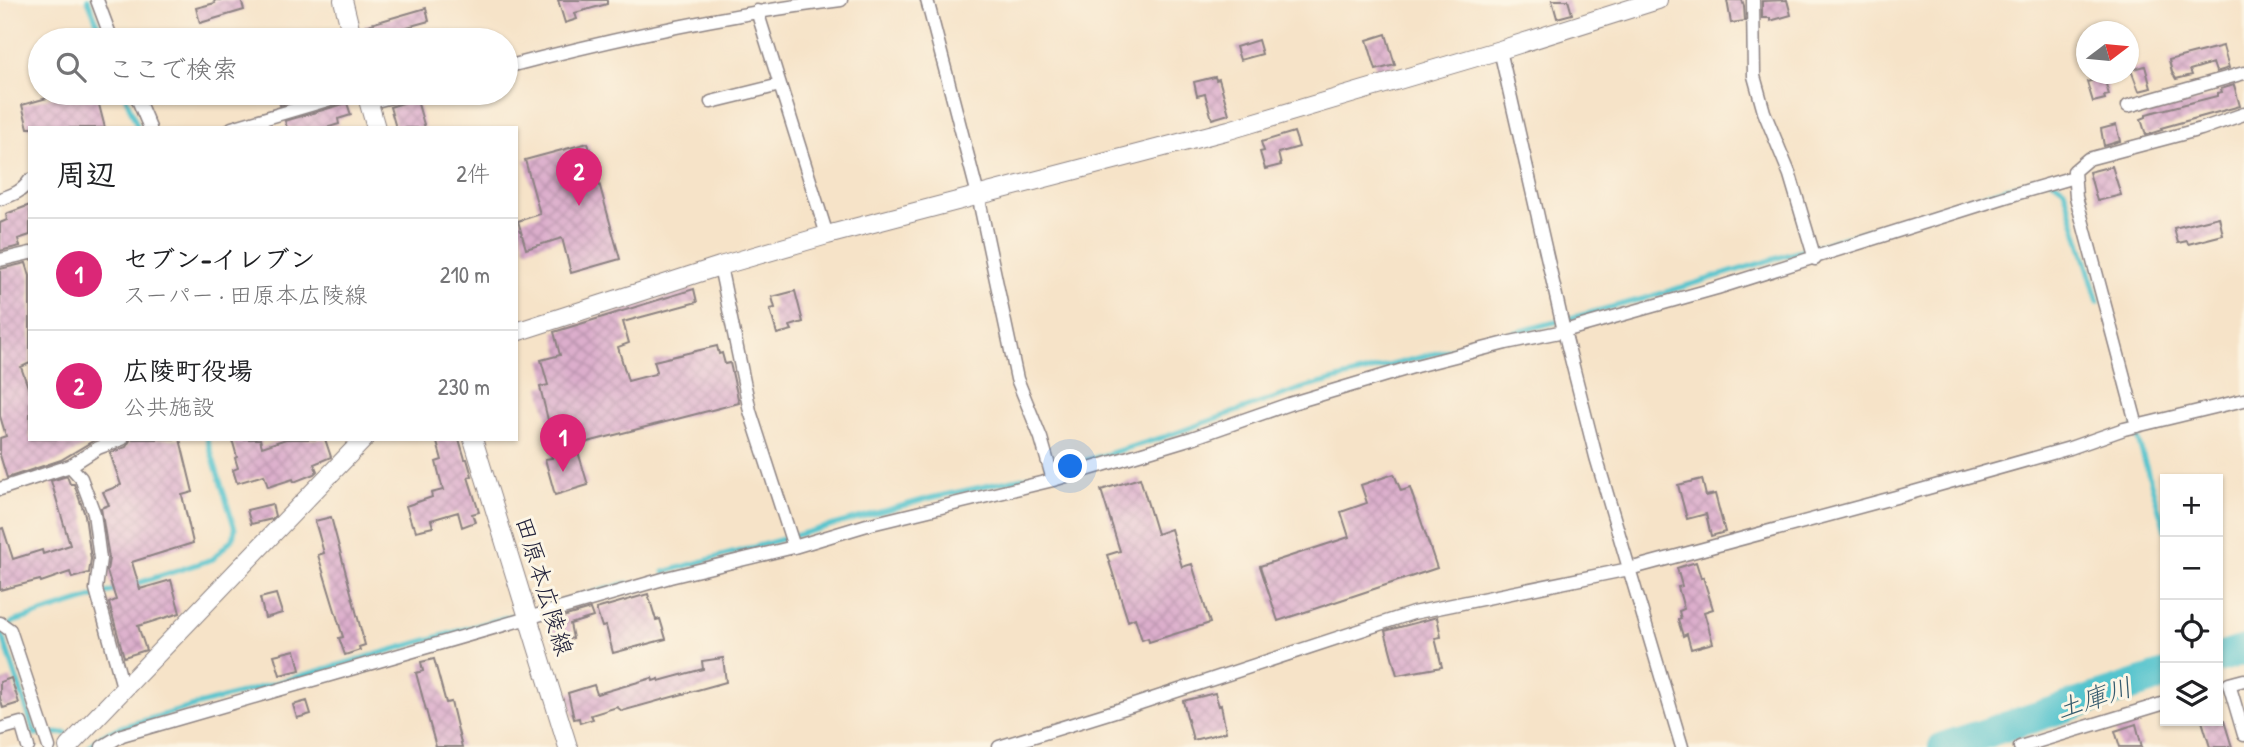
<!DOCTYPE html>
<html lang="ja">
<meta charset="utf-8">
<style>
:root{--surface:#fff;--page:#f2f2f2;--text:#202124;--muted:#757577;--line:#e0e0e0;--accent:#db2777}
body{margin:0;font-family:"Patrick Hand","Klee One",sans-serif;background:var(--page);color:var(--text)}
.controls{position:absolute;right:21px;bottom:21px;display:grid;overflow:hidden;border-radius:0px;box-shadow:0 2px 5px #0004}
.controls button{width:63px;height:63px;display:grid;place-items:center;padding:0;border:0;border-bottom:2px solid var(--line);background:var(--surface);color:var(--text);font:35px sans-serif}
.compass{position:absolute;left:2076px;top:21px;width:63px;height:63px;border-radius:50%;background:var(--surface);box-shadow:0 2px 5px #0004;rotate:74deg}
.you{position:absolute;left:1071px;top:467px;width:24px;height:24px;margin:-18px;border:5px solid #fff;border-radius:50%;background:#1a73e8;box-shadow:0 0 0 10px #1a73e833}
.badge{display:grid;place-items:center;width:46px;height:46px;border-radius:50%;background:var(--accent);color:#fff;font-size:23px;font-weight:700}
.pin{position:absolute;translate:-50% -58px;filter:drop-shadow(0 2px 4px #0008)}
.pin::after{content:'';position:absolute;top:37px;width:24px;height:21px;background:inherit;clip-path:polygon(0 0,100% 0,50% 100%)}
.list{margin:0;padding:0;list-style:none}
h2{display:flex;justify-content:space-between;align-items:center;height:91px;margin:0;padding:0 28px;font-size:30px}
h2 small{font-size:23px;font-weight:400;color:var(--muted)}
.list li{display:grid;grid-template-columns:46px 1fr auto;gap:21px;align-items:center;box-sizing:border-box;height:112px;padding:0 28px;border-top:2px solid var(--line)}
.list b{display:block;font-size:26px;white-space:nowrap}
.list p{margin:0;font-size:23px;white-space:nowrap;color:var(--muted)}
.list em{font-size:23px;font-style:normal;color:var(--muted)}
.icon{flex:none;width:38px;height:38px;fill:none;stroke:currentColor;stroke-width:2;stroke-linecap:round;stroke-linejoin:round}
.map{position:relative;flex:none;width:2244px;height:747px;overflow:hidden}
.search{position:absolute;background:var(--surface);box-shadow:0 2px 5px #0004;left:28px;top:28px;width:490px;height:77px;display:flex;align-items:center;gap:18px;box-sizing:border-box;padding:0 24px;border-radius:38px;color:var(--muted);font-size:26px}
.panel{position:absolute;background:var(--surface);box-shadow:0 2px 5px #0004;left:28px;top:126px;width:490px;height:315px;border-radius:0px}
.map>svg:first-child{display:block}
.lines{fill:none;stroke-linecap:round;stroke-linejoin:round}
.stream{stroke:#57c4ce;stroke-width:5}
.river{stroke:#57c4ce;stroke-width:30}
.building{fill:url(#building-cross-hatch)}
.street-casing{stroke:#8c8282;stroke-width:15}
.secondary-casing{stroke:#8c8282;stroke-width:20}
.street{stroke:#fff;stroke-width:12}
.secondary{stroke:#fff;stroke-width:18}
.labels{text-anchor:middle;stroke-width:6;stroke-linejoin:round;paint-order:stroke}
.street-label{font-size:24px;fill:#22223b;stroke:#fcf5e5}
.water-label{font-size:26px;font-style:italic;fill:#355b6e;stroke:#fcf5e5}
</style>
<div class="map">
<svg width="2244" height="747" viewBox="0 0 2244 747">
<defs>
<pattern id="building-cross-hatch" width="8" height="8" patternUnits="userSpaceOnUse" patternTransform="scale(1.75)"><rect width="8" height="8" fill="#dcaecc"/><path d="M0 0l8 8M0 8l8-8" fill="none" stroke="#bc95b0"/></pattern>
</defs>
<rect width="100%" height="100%" fill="#fcf5e5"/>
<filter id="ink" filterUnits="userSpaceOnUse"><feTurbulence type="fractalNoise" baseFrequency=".0143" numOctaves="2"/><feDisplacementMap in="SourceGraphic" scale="14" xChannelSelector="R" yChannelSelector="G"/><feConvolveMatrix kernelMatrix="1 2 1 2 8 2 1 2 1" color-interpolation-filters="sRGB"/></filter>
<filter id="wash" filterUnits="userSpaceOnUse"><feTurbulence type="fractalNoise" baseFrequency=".00686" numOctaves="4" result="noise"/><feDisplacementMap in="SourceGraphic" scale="28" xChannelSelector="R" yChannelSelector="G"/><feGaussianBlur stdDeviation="1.57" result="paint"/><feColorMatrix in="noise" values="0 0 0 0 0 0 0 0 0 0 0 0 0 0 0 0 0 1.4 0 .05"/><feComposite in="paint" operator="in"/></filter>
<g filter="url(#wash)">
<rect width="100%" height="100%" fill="#f6e3c8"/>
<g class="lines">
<path class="stream" d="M88,0L104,40
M124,93L138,128
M2134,426L2165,530
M664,572L930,498L1045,473L1164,437L1300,389L1646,298L2046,176L2064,189L2098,302
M132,585L213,559L233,538L235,529L207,439
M540,608L628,583
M2218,654L2226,656
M66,733L35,734L2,634L13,622L119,589
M89,747L102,735L121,727L511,616"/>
<path class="river" d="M2218,658L2244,650
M1943,747L2165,675"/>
</g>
<g id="blocks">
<path class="building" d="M214,0H241L244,10L200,23L196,8L215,3Z
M558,0H607V4L575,13L577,19L565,23Z
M1552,0H1568L1572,14L1557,18Z
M1727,0H1742L1744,6L1745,21L1731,23Z
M1787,0L1791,15L1770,21V18H1762V1Z
M426,8L429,21L367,38L364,26Z
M1386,34L1395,65L1376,70L1367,40Z
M1258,40L1262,54L1240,60L1236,47Z
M2223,46L2229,68L2216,72L2213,63L2190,70L2192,75L2176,79L2172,72L2169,60Z
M2145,66L2151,88L2139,91L2131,70Z
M1215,77L1216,80L1219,79L1229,114L1212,119L1205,94L1197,96L1194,82Z
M2104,77L2109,95L2104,96L2105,99L2093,102L2087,82Z
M2234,85L2240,106L2161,128L2162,130L2146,135L2141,119L2146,117V114L2217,96V93L2222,92L2221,89Z
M65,93H96L105,128H28L22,105Z
M276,93H321L280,105Z
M416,97L425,128H396L390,107L409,101Z
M347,103L351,115L338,119L339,124L326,128H287L285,121Z
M2116,125L2120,141L2104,146L2101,129Z
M1294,132L1299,147L1278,153L1281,165L1265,169L1260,152L1264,151L1261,142Z
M588,143L620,259L571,273L562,238L526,249L518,221L540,214L525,160Z
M2112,166L2121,195L2097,201L2089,172Z
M30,205V235L18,239L20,246L0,251V223L7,220L6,214Z
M2219,217L2223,235L2188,244L2187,241L2178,243L2174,228Z
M26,263L30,276V363L21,367L30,393V439H96L61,460L7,478L0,455V438L6,436L0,416V269Z
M694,289L697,302L623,322L629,343L618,347L628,381L655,374L657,371L654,361L717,346L719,354L722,353L725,364L730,363L739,403L576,445L588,485L555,495L545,459L552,458L545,431H548L546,425L549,424L540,387L548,385L541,360L560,355L554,332Z
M795,291L803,322L790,326L792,330L777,334L770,309L775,308L772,297Z
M131,439H180L193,492L182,495L193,543L132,562L140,589L171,580L180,613L138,626L146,650L124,657L109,603L116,600L107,571L109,558L101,508L109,505L103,492L121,485L110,453L126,447Z
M232,439H260L262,447L286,439H325L331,457L314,464L317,471L314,474L294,482L293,479L268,487L264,475L237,483L233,470L238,468L235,458L237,457Z
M436,439H459L465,459H467L472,476L468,477L479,512L472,514L475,522L462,527L458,512L431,520L433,527L416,531L414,525H412L406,506L432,497L431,493L443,490L436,462L442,460Z
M1394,474L1401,491L1410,488L1437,568L1278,621L1260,566L1349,537L1341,512L1367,503L1361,485Z
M67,476L70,484H74L85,515L91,559L89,573L72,578L70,572L41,582L40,580L0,590V529L3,528L13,559L42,550L43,554L70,545L51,481Z
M1140,478L1157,534L1171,529L1182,567L1192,564L1210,623L1149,642L1148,638L1142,640L1135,618L1128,621L1107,555L1120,551L1101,490Z
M1702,479L1706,496L1715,494L1725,532L1711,536L1706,514L1687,519L1678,485Z
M272,504L275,516L272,519L251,524L247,510Z
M331,517L365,645L359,647L360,650L345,655L339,638L343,637L318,555L324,553L315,521Z
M1696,562L1701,578L1703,577L1713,609L1704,612L1713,643L1691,649L1687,634L1683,636L1678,620L1681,619L1679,611L1684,609L1678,587L1682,586L1677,568Z
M276,594L282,613L265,618L260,598Z
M648,594L656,620L660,619L666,639L613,653L606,626L602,627L596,609Z
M590,609L593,617L570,624L573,638L555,643L549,621Z
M1437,617L1441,637L1435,638L1442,667L1397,675L1385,631Z
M295,650L300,670L280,675L274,655Z
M723,658L726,682L622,711L617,707L591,715L593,719L580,723L579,718L574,719L568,693L594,685L597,694L652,678L653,681L659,679V681L703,669L702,661Z
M434,659L446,703L451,702L462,747H436L416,673L423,671L421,662Z
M11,678L19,703L3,708L0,698V682Z
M1215,693L1219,706L1221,705L1226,732L1193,740L1183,701Z
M307,701L311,714L297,718L293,705Z
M2202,721H2224L2232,747H2210Z
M2136,724L2142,747H2120L2115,731Z"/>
</g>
</g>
<g filter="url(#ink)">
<use href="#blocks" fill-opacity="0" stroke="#8c8282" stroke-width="2"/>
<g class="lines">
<defs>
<path id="street" d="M97,0L112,40
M927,0L978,195L1017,379L1041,438L1053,480
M1753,0L1754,76L1764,112L1790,175L1815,259
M757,11L827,235
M1500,50L1564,331L1596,457L1682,747
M506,67C616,38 727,14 841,0
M135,93L150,128
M711,102L780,85
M368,103L407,93
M2128,106L2244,73
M232,128L351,93
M0,199C12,195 22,192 30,180
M0,260L30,253
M720,266L750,411L794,547
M2137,426L2076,197L2074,171L2088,159L2201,129L2244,114
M70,466L81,478L94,513L100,559L96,589L124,691
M0,489L70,466L98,448L122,439
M0,623L10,630L49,747
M2244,680L2229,684L2244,735
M0,729L21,723L28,747
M102,747L122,735L670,577L794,547L867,525L1053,480L1192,438L1289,404L1416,366L1506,343L1564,331L1717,288L2005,197L2074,177
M999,747L1131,706L1413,613L1629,569L1896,497L2070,448L2124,429L2244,400
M2020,747L2165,703"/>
<path id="secondary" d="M343,0L353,40
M366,93L376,128
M516,332L720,266L827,235L1229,130L1500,50L1658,0
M473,439L568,747
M68,747L364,439"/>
</defs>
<use href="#street" class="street-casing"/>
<use href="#secondary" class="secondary-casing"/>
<use href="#street" class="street"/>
<use href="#secondary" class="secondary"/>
</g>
</g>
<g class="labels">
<g class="street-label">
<text transform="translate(544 586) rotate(73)" y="8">田原本広陵線</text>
</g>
<g class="water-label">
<text transform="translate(2094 698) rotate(-18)" y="9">土庫川</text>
</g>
</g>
</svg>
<div class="controls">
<button>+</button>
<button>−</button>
<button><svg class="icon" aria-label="locate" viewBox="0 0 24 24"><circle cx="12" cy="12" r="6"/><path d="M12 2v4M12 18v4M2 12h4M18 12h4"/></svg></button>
<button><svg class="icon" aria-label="layers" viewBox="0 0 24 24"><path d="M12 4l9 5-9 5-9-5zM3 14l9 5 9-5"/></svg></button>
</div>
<svg class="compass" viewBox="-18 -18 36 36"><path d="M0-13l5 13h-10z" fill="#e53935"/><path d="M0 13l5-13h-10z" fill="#757577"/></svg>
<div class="you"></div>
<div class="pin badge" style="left:563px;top:472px">1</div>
<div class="pin badge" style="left:579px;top:206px">2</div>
<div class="search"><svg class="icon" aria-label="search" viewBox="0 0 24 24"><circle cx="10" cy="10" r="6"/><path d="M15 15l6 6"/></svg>ここで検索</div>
<section class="panel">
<h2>周辺<small>2件</small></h2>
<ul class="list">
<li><span class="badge">1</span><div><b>セブン-イレブン</b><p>スーパー · 田原本広陵線</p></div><em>210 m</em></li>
<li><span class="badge">2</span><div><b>広陵町役場</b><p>公共施設</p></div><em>230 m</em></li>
</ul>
</section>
</div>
